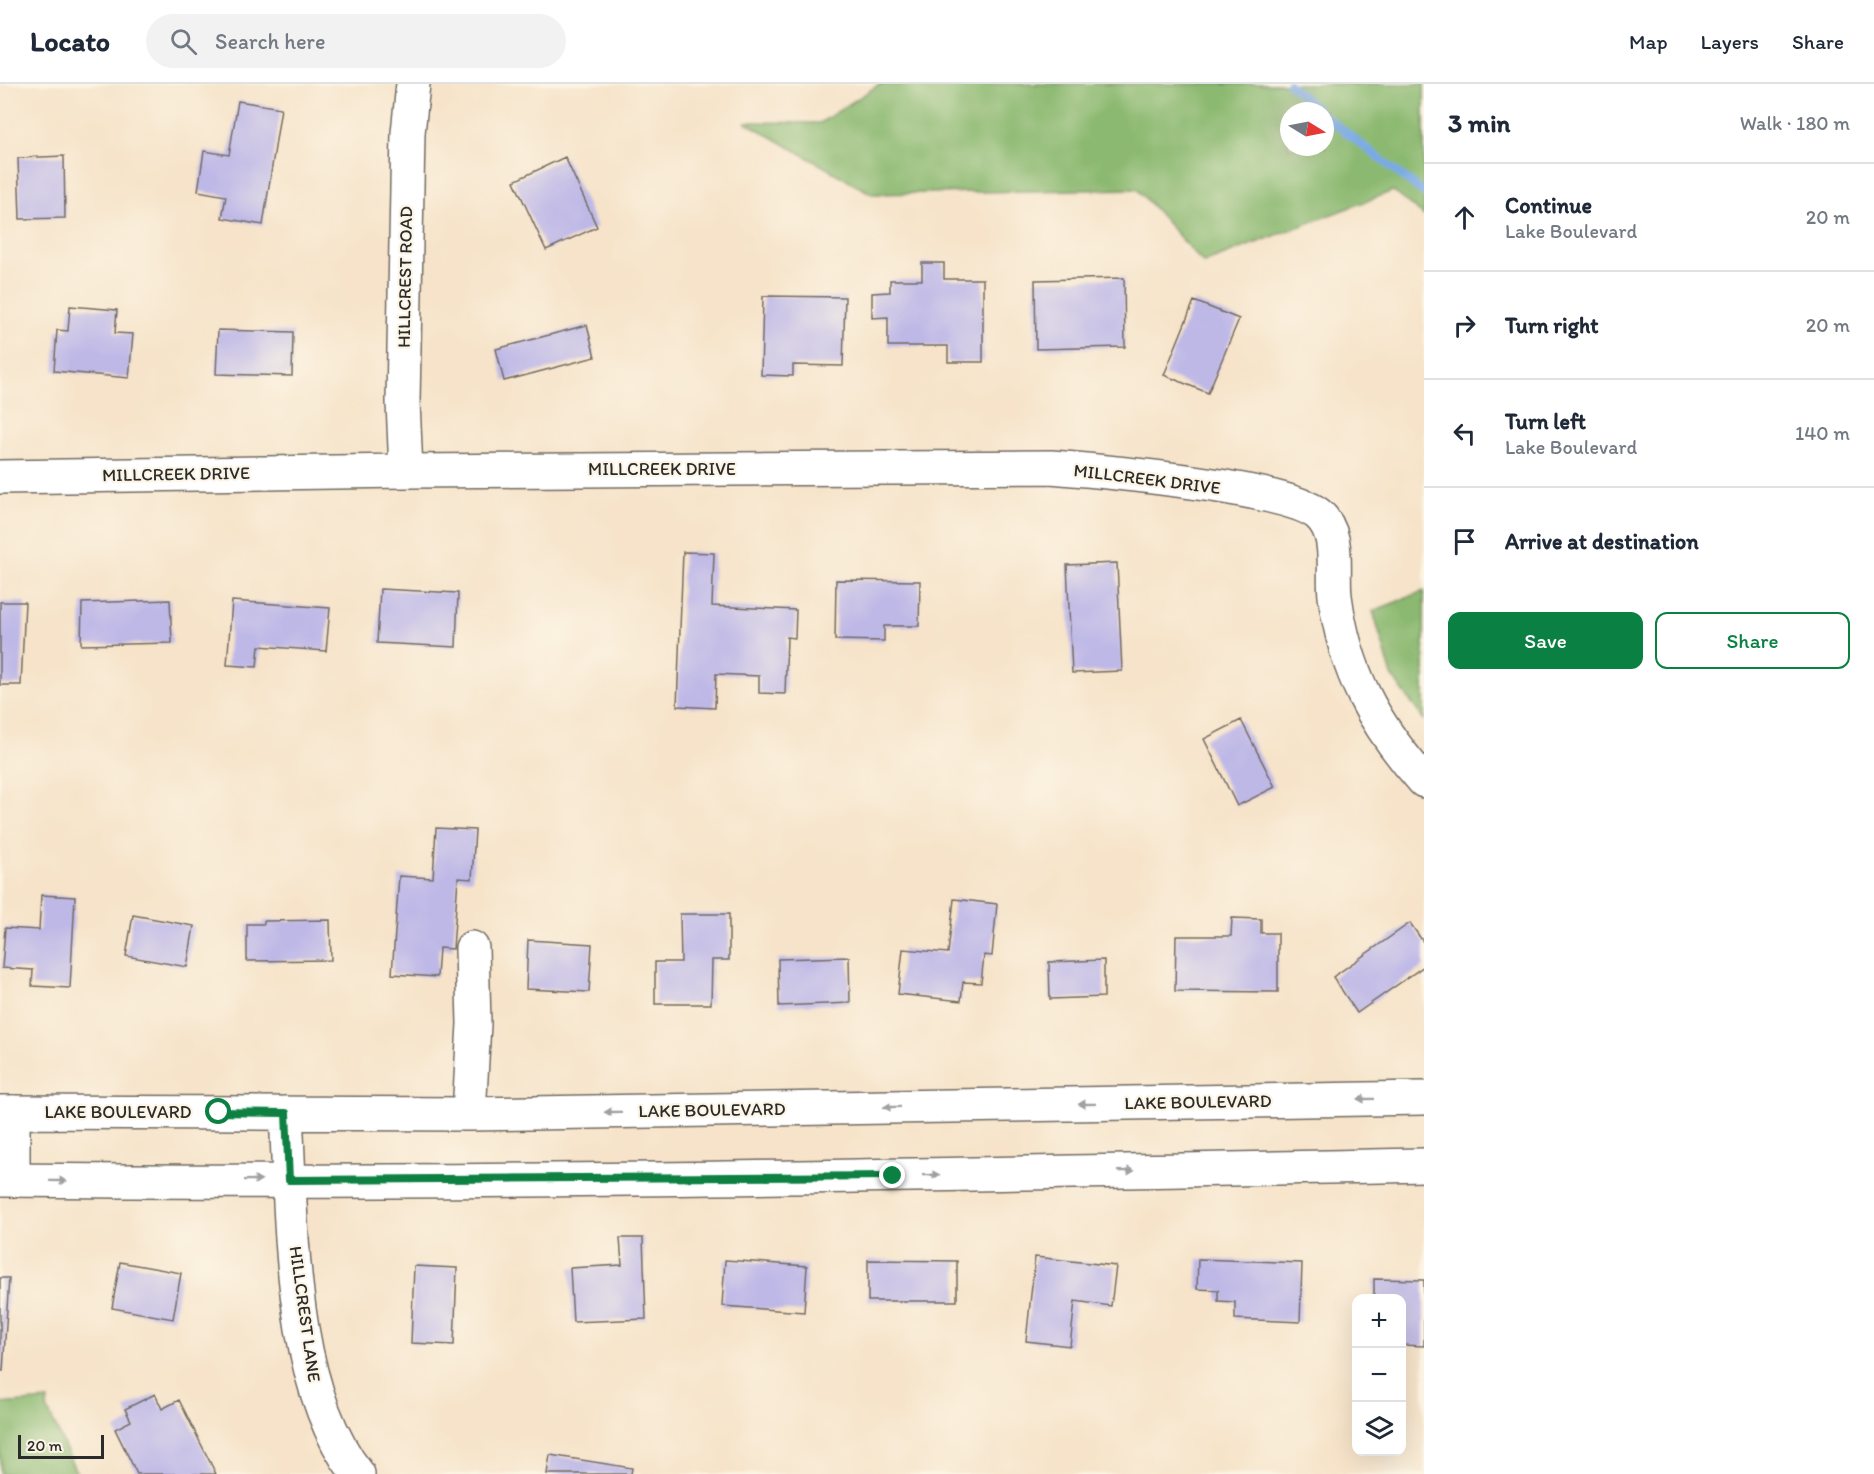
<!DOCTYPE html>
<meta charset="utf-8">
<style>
:root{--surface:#fff;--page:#f2f2f3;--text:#1f2937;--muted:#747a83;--line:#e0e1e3;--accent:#0b8043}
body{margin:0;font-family:Itim,sans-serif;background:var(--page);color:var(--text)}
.controls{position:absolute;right:18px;bottom:18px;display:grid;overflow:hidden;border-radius:12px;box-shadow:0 6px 24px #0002}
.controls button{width:54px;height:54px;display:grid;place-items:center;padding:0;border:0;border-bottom:2px solid var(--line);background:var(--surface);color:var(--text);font:30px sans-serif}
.compass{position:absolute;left:1280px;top:18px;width:54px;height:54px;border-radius:50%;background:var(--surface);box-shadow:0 6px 24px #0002;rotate:100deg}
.scale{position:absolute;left:18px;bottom:15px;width:86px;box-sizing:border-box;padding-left:6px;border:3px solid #2b2b2b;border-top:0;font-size:16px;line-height:21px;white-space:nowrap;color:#2b2b2b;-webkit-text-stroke:4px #fcf5e5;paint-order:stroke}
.stop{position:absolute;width:18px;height:18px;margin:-14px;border:4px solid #0b8043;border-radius:50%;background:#fff}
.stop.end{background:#0b8043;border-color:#fff;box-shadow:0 2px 6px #0008}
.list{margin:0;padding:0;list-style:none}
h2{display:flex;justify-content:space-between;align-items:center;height:78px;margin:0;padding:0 24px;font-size:26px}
h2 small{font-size:20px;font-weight:400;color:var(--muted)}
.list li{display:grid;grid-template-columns:39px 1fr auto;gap:18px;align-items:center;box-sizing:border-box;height:108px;padding:0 24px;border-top:2px solid var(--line)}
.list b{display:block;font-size:22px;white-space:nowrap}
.list p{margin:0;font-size:20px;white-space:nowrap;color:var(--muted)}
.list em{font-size:20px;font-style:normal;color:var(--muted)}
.actions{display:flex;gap:12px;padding:18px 24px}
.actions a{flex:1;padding:14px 0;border:2px solid var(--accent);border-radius:12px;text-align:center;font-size:21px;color:var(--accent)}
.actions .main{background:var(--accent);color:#fff}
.icon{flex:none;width:33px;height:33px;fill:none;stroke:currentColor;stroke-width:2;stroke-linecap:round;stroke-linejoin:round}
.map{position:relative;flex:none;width:1424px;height:1390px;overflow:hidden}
header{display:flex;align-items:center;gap:36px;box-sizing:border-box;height:84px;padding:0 30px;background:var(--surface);border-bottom:2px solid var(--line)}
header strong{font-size:28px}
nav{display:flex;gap:33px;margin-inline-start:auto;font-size:21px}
.search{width:420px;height:54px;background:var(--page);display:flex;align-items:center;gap:15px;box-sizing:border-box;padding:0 21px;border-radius:33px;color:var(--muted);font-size:22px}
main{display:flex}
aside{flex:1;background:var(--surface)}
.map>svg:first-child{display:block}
.forest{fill:#8cb971;stroke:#5c724e;stroke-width:1.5;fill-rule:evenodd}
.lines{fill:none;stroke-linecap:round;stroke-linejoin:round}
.stream{stroke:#7aaae5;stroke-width:8}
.building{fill:#beb8e7}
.minor-casing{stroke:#726b62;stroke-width:36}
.minor{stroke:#fff;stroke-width:33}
.oneway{fill:#a0a0a0}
.route{stroke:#0b8043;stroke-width:8}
.labels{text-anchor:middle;stroke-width:4.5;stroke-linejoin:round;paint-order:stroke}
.street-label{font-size:18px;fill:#2b2b2b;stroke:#fcf5e5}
</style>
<header>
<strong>Locato</strong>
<div class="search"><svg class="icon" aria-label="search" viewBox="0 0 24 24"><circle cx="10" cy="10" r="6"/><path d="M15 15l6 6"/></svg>Search here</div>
<nav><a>Map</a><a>Layers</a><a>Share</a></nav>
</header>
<main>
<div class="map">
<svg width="1424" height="1390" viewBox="0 0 1424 1390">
<rect width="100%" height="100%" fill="#fcf5e5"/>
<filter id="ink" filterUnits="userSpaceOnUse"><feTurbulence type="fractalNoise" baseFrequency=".0167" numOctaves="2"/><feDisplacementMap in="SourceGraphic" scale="12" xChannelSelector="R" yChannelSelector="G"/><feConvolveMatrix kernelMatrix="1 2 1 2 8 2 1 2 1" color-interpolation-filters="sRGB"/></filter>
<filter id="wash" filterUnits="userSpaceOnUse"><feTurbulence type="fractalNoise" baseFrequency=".008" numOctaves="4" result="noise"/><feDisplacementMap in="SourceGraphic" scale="24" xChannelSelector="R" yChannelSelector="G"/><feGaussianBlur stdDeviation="1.35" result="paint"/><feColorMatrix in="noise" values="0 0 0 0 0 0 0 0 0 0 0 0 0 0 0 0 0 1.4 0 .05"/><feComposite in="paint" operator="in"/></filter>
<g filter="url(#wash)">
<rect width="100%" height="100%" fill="#f6e3c9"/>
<path class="forest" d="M880,0H1424V132L1393,107L1203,179L1137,105L872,110L745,38L820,39ZM1289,27H1325V63H1289Z
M1424,507V636L1392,592L1373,527Z
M48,1316L47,1324L77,1390H0V1320Z"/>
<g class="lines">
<path class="stream" d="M1289,0L1319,27
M1325,32L1424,109"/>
</g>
<g id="blocks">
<path class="building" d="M238,17L281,24L263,141L222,134L226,112L198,107L204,67L229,71Z
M64,72L65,134L20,135L18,74Z
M565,73L597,143L546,166L514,97Z
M922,179H944V195H983V278H948V262H888V233L872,234V209L890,208V196H922Z
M1124,194L1125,263L1036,265L1035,196Z
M763,212L845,213L843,282L793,281V292L761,291Z
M1194,217L1239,235L1208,309L1164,291Z
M70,222L117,226L115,249L133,250L129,294L54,287L57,246L68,247Z
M587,241L595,273L504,297L496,265Z
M218,246L293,248L292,292L216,290Z
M683,468L714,469L712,522L796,526L795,554L787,553L785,610L759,609V592L716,590L715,624L677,622Z
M1117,479L1122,587L1072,589L1067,481Z
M836,496L920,497L919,542H884V557L835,556Z
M380,505L458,509L456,563L377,559Z
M170,516L172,559L81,561L82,519Z
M232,517L330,524L326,567L259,562L257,583L227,581Z
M0,518H25L21,601H0Z
M1241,636L1275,703L1237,722L1204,655Z
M436,744L475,746L472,795L458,794L453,865L439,864L437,893L392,890L399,792L433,794Z
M41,811L75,813L70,904L32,902L33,886L2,884L5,844L39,846Z
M954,815L997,820L992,872L984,871L981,899L963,898L961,917L898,910L903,865L948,869Z
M680,830H729V876H712L711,920H655V878H681Z
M133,831L194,842L187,883L126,872Z
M1232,834L1261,835V849H1278V908L1175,907L1176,852H1231Z
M330,836L331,876L247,877V840H264V837Z
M1410,839L1424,859V882L1357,929L1333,893Z
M528,856L592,860L589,908L526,905Z
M849,873L850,919L779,922L778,875Z
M1104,876V913L1050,915L1049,878Z
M620,1154H643L646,1235L573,1238L570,1184L622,1181Z
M1035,1173L1116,1182L1111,1222L1075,1217L1070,1262L1026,1257Z
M1198,1175L1302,1179L1300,1238L1235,1235V1218L1218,1217V1206L1197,1205Z
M725,1176L807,1182L804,1228L722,1222Z
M868,1176L957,1177V1217H868Z
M120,1178L181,1189L173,1235L112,1224Z
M414,1182L457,1184L454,1261L411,1259Z
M0,1194H9L3,1287H0Z
M1374,1195L1424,1196V1262L1402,1261V1214H1374Z
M155,1310L162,1325L179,1316L216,1390H137L115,1345L131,1337L125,1325Z
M550,1371L632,1384L631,1390H547Z"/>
</g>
</g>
<g filter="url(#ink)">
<use href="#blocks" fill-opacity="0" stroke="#726b62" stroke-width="1.5"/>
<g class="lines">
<defs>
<path id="minor" d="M406,387L403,318L408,49L413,0
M0,393L406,387L1051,383C1100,387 1286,403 1318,430C1341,450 1332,486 1335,512C1345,588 1374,641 1424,697
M0,1028L469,1030L1424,1014
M286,1029C292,1137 288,1303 358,1390
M469,1030L474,940L472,864
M0,1096C475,1101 950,1091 1424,1081
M13,1096V1028"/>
</defs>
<use href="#minor" class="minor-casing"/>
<use href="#minor" class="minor"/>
</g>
<defs><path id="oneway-solid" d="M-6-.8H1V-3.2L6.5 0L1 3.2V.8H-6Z" transform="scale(1.5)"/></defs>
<g class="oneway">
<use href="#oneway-solid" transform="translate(1366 1015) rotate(179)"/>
<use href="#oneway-solid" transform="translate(1087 1020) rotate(179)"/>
<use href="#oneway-solid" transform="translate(892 1023) rotate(179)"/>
<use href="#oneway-solid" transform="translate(613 1028) rotate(179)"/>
<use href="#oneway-solid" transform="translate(1126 1087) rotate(-1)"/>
<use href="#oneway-solid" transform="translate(931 1091) rotate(-1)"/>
<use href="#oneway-solid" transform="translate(253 1096) rotate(-1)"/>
<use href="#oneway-solid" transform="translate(58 1097) rotate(1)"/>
</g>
</g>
<g class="lines" filter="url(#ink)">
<path class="route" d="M219,1028L286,1029L289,1096L893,1092"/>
</g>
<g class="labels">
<g class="street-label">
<text transform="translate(405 193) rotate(-89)" y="6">HILLCREST ROAD</text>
<text x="662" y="391">MILLCREEK DRIVE</text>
<text transform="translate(176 390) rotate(-1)" y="6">MILLCREEK DRIVE</text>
<text transform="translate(1147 395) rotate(7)" y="6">MILLCREEK DRIVE</text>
<text transform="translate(1198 1018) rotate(-1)" y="6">LAKE BOULEVARD</text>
<text transform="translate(712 1026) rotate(-1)" y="6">LAKE BOULEVARD</text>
<text x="118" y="1034">LAKE BOULEVARD</text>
<text transform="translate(305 1230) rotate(82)" y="6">HILLCREST LANE</text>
</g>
</g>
</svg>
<div class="controls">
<button>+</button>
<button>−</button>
<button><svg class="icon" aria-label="layers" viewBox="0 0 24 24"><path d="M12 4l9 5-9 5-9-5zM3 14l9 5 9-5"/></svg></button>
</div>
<svg class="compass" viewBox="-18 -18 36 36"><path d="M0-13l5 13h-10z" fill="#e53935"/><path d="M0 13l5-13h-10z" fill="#747a83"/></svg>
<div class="scale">20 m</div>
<div class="stop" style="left:219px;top:1028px"></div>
<div class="stop end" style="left:893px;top:1092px"></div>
</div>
<aside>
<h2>3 min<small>Walk · 180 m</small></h2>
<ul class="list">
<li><svg class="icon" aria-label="ahead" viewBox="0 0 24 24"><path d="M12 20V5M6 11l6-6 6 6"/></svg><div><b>Continue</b><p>Lake Boulevard</p></div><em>20 m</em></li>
<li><svg class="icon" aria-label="right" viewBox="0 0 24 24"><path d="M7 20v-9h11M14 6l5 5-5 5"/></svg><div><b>Turn right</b></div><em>20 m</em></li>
<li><svg class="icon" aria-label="left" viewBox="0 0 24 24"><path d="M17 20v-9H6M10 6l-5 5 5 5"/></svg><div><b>Turn left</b><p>Lake Boulevard</p></div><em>140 m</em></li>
<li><svg class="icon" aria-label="arrive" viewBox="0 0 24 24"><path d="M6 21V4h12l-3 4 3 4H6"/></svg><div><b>Arrive at destination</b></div></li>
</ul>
<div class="actions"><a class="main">Save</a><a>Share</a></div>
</aside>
</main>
